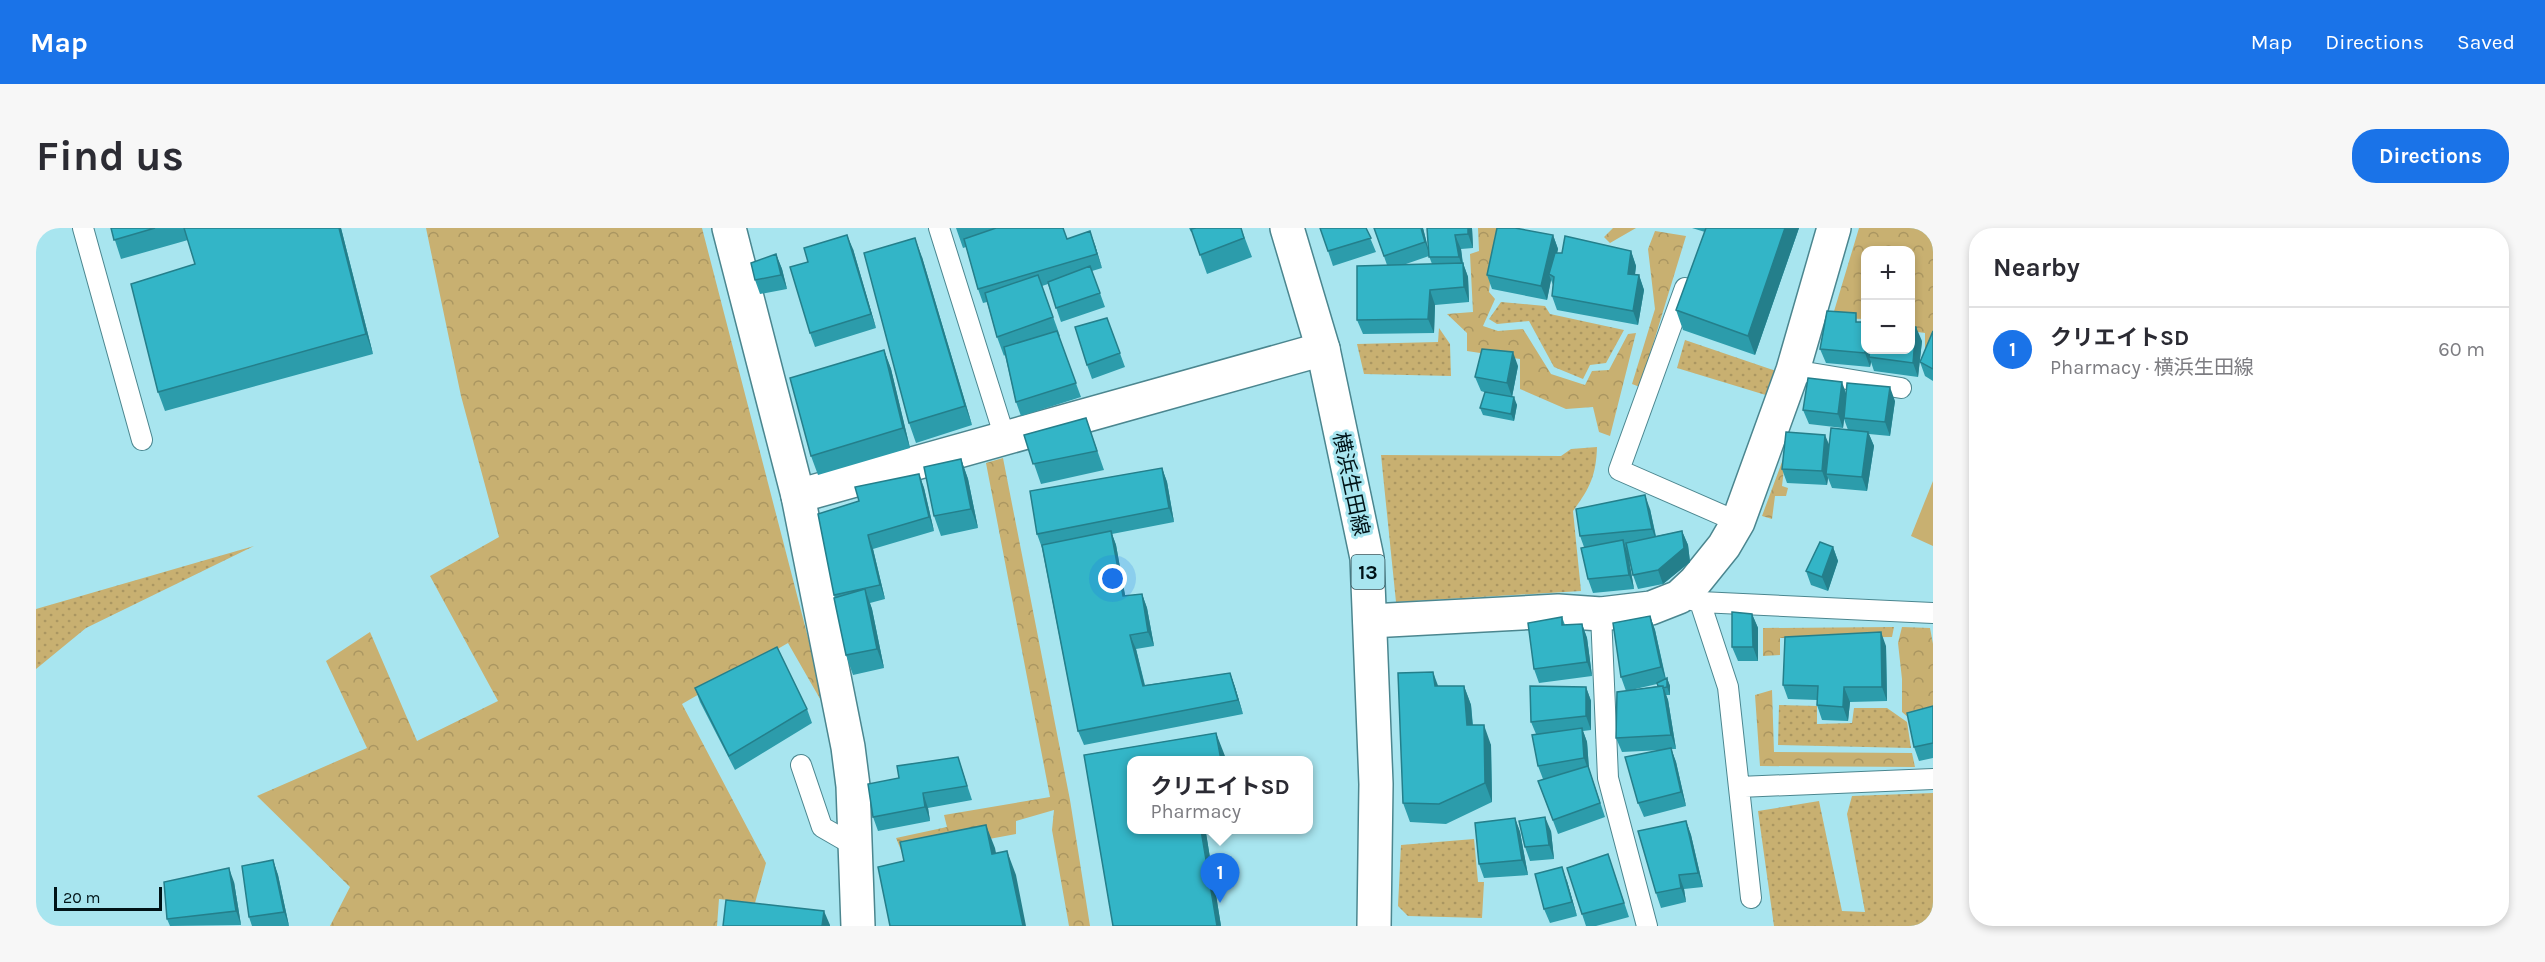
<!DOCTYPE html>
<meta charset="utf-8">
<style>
:root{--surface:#fff;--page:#f7f7f7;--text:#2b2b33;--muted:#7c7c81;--line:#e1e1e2;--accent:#1a73e8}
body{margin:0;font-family:Karla,"Noto Sans JP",sans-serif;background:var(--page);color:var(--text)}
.controls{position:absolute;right:18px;top:18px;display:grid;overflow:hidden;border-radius:12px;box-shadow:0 3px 9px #0003}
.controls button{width:54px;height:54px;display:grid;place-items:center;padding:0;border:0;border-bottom:2px solid var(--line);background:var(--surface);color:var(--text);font:30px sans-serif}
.scale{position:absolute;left:18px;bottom:15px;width:108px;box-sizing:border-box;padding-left:6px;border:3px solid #001317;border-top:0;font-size:16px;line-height:21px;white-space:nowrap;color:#001317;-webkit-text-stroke:4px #a8e5ef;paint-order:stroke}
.you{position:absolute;left:1077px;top:351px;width:21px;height:21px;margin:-15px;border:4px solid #fff;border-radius:50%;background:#1a73e8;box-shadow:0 0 0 9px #1a73e833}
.badge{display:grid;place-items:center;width:39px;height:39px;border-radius:50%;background:var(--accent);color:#fff;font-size:20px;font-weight:700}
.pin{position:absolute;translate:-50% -50px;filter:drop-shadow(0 2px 3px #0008)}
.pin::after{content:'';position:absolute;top:32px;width:21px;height:18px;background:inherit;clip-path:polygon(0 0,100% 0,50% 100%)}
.popup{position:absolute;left:1091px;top:528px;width:186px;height:78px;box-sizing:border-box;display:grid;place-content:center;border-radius:12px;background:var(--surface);filter:drop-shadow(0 2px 4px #0005);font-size:20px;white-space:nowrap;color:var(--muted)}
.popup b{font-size:22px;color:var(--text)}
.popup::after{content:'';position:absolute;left:50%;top:100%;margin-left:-12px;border:12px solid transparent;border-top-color:var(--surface)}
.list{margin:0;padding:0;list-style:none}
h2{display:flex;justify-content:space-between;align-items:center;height:78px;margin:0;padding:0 24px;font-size:26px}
h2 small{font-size:20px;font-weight:400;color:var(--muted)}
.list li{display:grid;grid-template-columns:39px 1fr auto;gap:18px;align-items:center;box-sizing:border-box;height:84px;padding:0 24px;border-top:2px solid var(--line)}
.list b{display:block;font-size:22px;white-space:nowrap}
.list p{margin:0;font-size:20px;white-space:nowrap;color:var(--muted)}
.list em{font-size:20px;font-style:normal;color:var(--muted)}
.map{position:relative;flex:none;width:1897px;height:698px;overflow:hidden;border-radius:24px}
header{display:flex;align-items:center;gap:36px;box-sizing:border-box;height:84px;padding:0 30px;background:var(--accent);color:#fff}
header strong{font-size:28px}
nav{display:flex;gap:33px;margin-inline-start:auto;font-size:21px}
.intro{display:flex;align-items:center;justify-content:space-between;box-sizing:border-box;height:144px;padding:0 36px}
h1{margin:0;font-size:42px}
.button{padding:15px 27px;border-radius:24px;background:var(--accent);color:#fff;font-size:21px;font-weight:700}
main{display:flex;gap:36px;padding:0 36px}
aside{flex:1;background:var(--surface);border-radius:24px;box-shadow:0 3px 9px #0003}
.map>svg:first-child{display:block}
.grass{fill:url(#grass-dots)}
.forest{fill:url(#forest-crowns)}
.pitch{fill:#c8b071}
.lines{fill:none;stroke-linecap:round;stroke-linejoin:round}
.lane-casing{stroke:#4b868f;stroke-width:22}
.street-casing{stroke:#4b868f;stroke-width:36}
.secondary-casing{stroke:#4b868f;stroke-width:36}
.primary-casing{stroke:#4b868f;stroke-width:36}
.lane{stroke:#fff;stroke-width:20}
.street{stroke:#fff;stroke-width:33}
.secondary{stroke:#fff;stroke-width:33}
.primary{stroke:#fff;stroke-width:33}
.wall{fill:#2c9cab;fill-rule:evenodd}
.shaded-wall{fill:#247f8b}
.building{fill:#33b5c7;stroke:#247f8b;stroke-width:1.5}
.labels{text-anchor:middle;stroke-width:6;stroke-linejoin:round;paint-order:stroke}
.shield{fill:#a8e5ef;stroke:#325258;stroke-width:1.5}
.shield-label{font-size:20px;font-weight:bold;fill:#001317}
.street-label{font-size:21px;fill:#001317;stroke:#a8e5ef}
</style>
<header>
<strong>Map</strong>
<nav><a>Map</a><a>Directions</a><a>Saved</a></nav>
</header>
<div class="intro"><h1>Find us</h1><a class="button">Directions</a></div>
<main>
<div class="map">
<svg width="1897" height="698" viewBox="0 0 1897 698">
<defs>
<pattern id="grass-dots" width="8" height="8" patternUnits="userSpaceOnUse" patternTransform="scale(1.5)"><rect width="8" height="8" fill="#c8b071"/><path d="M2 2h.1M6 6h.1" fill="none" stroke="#aa9661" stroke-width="1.8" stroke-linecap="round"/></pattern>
<pattern id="forest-crowns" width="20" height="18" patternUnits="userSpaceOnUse" patternTransform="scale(1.5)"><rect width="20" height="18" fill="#c8b071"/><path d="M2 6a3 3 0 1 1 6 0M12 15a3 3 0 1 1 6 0" fill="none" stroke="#aa9661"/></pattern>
</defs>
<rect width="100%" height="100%" fill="#a8e5ef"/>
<path class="grass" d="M1465,74L1509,78L1514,86L1588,102L1570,135L1554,137L1547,151L1518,139L1493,93L1461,96L1453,91Z
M1403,100L1414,116L1415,148L1328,146L1321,116L1402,114Z
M1649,112L1740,143L1733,168L1641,140Z
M1561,219C1560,248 1554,260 1537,283L1545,363L1360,374L1345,227L1525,228L1535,221Z
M218,318L50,400L0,441V381Z
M1743,477L1781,478V496L1816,495L1818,480H1851L1871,494L1875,520L1742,517Z
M1897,565V698H1738L1722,583L1783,573L1806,683L1829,684L1811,586L1816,568Z
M1438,611L1442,654H1448L1446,690L1372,688L1362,678L1365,617Z"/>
<path class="forest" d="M390,0H666L791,483L752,415L646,476L730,635L719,675L683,671L681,698H294L314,659L221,568L331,520L290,433L334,404L381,513L462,473L394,348L463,309L425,168Z
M1442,0H1462L1459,7L1453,64L1459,71L1447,98L1462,103L1487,101L1515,146L1549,157L1556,143L1573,142L1592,106L1600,105L1574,208L1563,204L1557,179L1530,181L1484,161V131L1431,123V105L1411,86L1437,84L1434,26L1443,23Z
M1577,0H1600L1574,15L1568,9Z
M1823,0H1897V113L1889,125V105L1875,103L1874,22H1830L1829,91L1796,90Z
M1619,3L1650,8L1604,159L1596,156L1619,81L1612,21Z
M1750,223L1746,258L1752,260L1750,268H1739L1736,291L1726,288Z
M967,230L1034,572L1054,698H1033L1016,602L1018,582L980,593V606L867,627L860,610L911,599L908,587L1014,569L950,235Z
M1858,399L1856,409L1744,410V427L1727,428V400Z
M1866,399L1894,400L1897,416V484L1873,490L1866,484V451L1862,415Z
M1736,462L1738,524L1876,525L1879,539L1724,538L1719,467Z"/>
<path class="pitch" d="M1897,253V318L1875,308Z"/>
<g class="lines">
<defs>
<path id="lane" d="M47,0L106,212
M903,0L969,210
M1649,60L1583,242L1702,294
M1757,142L1865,160
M1652,371L1664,374L1897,385
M1664,374L1692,459L1715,670
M1565,386L1572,550L1611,698
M765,537L786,599L819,618
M1703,559L1897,551"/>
<path id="street" d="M762,268L1287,121
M1334,393L1522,383L1565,386L1615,380L1643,369L1659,354L1688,318L1702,294L1757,142L1798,0"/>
<path id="secondary" d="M693,0L762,268L812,519L817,558L822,698"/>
<path id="primary" d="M1251,0L1287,121L1331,330L1340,556L1338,698"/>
</defs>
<use href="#lane" class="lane-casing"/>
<use href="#street" class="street-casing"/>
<use href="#secondary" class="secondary-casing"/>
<use href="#primary" class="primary-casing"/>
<use href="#lane" class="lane"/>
<use href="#street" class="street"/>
<use href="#secondary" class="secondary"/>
<use href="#primary" class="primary"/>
</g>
<path class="wall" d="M75,0H305L337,126L129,183L122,164L159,36L152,12L85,31Z
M920,0H1027L1031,11L1059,17L1066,40L1056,43L1069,79L1025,94L1012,56L1006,58L1024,108L1023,109L1045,169L985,188L980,174L969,127L968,128L961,109L951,74L947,75L942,61L930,19L927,20Z
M1153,0H1205L1216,29L1171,46L1156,4H1155Z
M1330,0L1340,24L1297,38L1292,23Z
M1338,0H1387L1393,24L1391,0H1436L1437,20L1425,21L1427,35L1432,49L1433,74L1399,77L1398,105L1327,106L1321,92L1351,37ZM1393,28L1396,36H1370Z
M1656,0H1763L1719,127L1647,102L1640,82L1669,4Z
M1517,7L1522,21L1521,25L1595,23L1600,38L1599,47H1603L1608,62L1602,97L1521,82L1516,68L1517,57L1515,52L1511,72L1456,61L1451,47Z
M817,21L840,100L779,119L774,105Z
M740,26L746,41L751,61L724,66L719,52Z
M886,29L936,197L880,215L873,195Z
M1071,90L1089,139L1056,151L1051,137Z
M1897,103V153L1889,148L1884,134Z
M1886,113L1882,149L1838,143L1835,134L1834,139L1790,135L1784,121L1830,122Z
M848,122L855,141L874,220L782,247L775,228Z
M1482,138L1476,169L1481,177L1478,193L1447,187L1444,180L1451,165L1445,163L1439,149Z
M1810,166L1859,173L1854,208L1833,206L1838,218L1831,263L1796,260L1792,250L1791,257L1751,255L1746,241L1793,218L1812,202L1808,191L1807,200L1773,196L1767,182Z
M1050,190L1068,242L1005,256L988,207Z
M925,231L932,251L942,300L905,308L898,288Z
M1126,240L1131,254L1138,294L1076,306L1080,317L1089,368L1106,366L1111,380L1118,418L1100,421L1109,457L1194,445L1199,459L1207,486L1048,517L1042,503L1006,320L1001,306Z
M883,246L888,260L898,303L837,321L849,371L834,375L836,381L848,440L817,447L810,427L798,367L823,273Z
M1614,281L1620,308L1646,303L1652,317L1654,334L1627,356L1602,361L1597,347L1593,332L1598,361L1557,365L1552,351L1548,319L1544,308Z
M1797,319L1802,333L1792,363L1775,357L1770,343Z
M1716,386L1722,400V433H1702L1696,419Z
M1614,388L1619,402L1630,451L1631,450L1634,458V467H1630L1632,472L1640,521H1635L1640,534L1650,578L1608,589L1602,575L1627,522L1586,524L1580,510L1590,463L1585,449ZM1621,456L1622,458L1595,462Z
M1526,389L1529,397L1546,396L1551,410L1556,448L1503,455L1498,441Z
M1850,418L1851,473L1814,474L1812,493L1786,492L1781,477V472L1752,471L1747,457Z
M1402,458H1428L1435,477L1437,497L1455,517L1456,574L1410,596L1374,594L1367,575Z
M1550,459L1555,473V502L1547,503L1551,514L1553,541L1569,589L1522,606L1502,553L1507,551L1502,538L1500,506L1495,494Z
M659,460L771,481L776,495L699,542L664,474Z
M1897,478V530L1883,533L1878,519Z
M1180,505L1189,532H1095V602H1188L1170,605L1185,698H1077L1048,527Z
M922,529L936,572L892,580L894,593L842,603L837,589L863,550Z
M1479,590L1484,604L1492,647L1448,650L1443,636Z
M1650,593L1655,607L1667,659L1648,661L1650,674L1625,680L1620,665Z
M1515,603L1518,631L1494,633L1489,619Z
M237,632L242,647L253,698H216L213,689Z
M1577,641L1593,689L1560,698H1550L1546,686Z
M1531,653L1541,688L1514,695L1508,681Z
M198,654L205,697L134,698L131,691Z"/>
<path class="shaded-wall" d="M303,0H305L337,126L330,106Z
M1385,0H1387L1394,28L1389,14Z
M1432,0H1436L1437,20L1432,6Z
M1749,0H1763L1719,127L1712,108Z
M1054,3L1059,17L1066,40L1061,26Z
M811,7L817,21L840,100L835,86Z
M1419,7L1425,21L1427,39V35L1432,49L1433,74L1428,59L1427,41L1423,29Z
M1517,7L1522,21L1516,48L1513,46L1515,52L1511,72L1505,58Z
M879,10L886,29L936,197L929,178Z
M1595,23L1600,38L1597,60L1592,46Z
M740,26L746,41L751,61L745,47Z
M1603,47L1608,62L1602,97L1597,83Z
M1394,62L1399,77L1398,105L1392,91Z
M1880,99L1886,113L1882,149L1877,135Z
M848,122L855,141L874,220L867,200Z
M1830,122H1837L1833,129L1835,134L1834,139L1829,125Z
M1477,124L1482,138L1476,169L1471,155Z
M1806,154L1811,168L1807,200L1802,186Z
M1854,159L1859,173L1854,208L1849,194Z
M1478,169L1481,177L1478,193L1475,186Z
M1832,204L1838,218L1831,263L1826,249Z
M1789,207L1795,221L1790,246L1792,250L1791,257L1786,243Z
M925,231L932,251L942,300L935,281Z
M1126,240L1131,254L1138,294L1133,280Z
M883,246L888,260L898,303L893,289Z
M1609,267L1614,281L1621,315L1616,301Z
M1075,303L1080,317L1092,383L1087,368Z
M1646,303L1652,317L1654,334L1627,356L1622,342Z
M832,307L837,321L849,371L844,357Z
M1587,312L1592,326L1598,361L1593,347Z
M1797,319L1802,333L1792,363L1786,349Z
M829,361L836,381L848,440L841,421Z
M1106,366L1111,380L1118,418L1112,404Z
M1716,386L1722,400V433L1717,419Z
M1614,388L1619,402L1630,453L1625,439Z
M1546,396L1551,410L1556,448L1551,434Z
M1845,404L1850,418L1851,473L1846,459Z
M1094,407L1100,421L1112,472L1107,458Z
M1397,444L1404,463L1399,458Z
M1194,445L1199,459L1207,486L1202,472Z
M1631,450L1634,458V467L1631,459Z
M1428,458L1435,477L1438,517L1431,497Z
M1627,458L1632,472L1640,521L1635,507Z
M1550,459L1555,473V502L1550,488Z
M1808,459L1814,474L1812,493L1807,479Z
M1448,497L1455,517L1456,574L1449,555Z
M1546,500L1551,514L1553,541L1569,589L1553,542V544L1548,530Z
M1180,505L1189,528V532H1185Z
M1635,520L1640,534L1650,578L1645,564Z
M887,565L892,580L894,593L889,579Z
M1509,589L1515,603L1518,631L1513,617Z
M1479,590L1484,604L1492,647L1486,632Z
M1650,593L1655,607L1667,659L1662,645Z
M950,597L959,620L965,650L956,626Z
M1165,602H1169L1170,605L1185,698H1181Z
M971,623L980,647L990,698H987Z
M237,632L242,647L253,698L248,684Z
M1526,639L1531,653L1541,688L1536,674Z
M193,640L198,654L205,697L200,683Z
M1643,647L1648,661L1650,674L1645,660Z
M788,683L794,697V698H786Z"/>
<path class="building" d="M75,0H119L78,12Z
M148,0H303L330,106L122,164L95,56L159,36Z
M960,0H1027L1031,11L1054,3L1061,26L942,61L928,11Z
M1160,0H1205L1208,10L1164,27L1155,1Z
M1284,0H1330L1335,10L1292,23Z
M1338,0H1385L1389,14L1348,28Z
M1391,0H1432V6L1419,7L1423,29H1393Z
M1461,0H1479L1517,7L1505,58L1451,47Z
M1670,0H1749L1712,108L1640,82Z
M811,7L835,86L774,105L754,39L772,34L768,20Z
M1529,8L1595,23L1592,46L1603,47L1597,83L1516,68L1518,49L1513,46L1519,25H1526Z
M879,10L929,178L873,195L828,25Z
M740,26L745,47L719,52L715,35Z
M1427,35L1428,59L1394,62L1392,91L1321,92V38Z
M1054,38L1064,65L1020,80L1012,54Z
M1002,47L1017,89L961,109L949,65Z
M1791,83L1820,85V94H1830L1829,125L1784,121Z
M1071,90L1084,125L1051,137L1039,99Z
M1875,98L1880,99L1877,135L1833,129L1834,122H1875Z
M1021,103L1040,155L980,174L968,119Z
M1897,103V141L1884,134Z
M1446,121L1477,124L1471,155L1439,149Z
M848,122L867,200L775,228L754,150Z
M1772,150L1806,154L1802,186L1767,182Z
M1811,155L1854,159L1849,194L1808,190Z
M1449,164L1478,169L1475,186L1444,180Z
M1050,190L1061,223L997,236L988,207Z
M1795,200L1832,204L1826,249L1790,246Z
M1750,204L1789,207L1786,243L1746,241Z
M925,231L935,281L898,288L888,239Z
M1126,240L1133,280L1001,306L994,263Z
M883,246L893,289L832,307L844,357L798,367L782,286L823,273L819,259Z
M1609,267L1616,301L1544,308L1540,281Z
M1075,303L1087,368L1106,366L1112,404L1094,407L1107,458L1194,445L1202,472L1042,503L1006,317Z
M1646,303L1648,320L1622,342L1597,347L1590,315Z
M1587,312L1593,347L1552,351L1545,320Z
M1784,314L1797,319L1786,349L1770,343Z
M829,361L841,421L810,427L798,370Z
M1696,384L1716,386L1717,419H1696Z
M1614,388L1625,439L1585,449L1577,395Z
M1526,389V397L1546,396L1551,434L1498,441L1492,395Z
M1845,404L1846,459H1808L1807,479L1781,477L1782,458L1747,457L1749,409Z
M741,419L771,481L693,528L659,460Z
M1397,444L1399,458H1428L1431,497H1448L1449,555L1403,576L1367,575L1362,445Z
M1631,450V459L1627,460V458H1622L1621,455Z
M1494,458L1550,459V488L1495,494Z
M1627,458L1635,507L1580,510L1581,464Z
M1897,478V515L1878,519L1871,485Z
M1546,500L1548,530L1502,538L1496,507Z
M1180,505L1185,532H1095V602H1165L1181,698H1077L1048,527Z
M1635,520L1645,564L1602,575L1589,529Z
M922,529L931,558L887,565L889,579L837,589L832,556L863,550L861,538Z
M1552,538L1564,575L1517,592L1502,553Z
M1509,589L1513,617L1489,619L1483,593Z
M1479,590L1486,632L1443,636L1439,595Z
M1650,593L1662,645L1643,647L1645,660L1620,665L1602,603Z
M950,597L956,626L971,623L987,698H854L842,639L868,633L864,614Z
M1572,626L1588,675L1546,686L1531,640Z
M237,632L248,684L213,689L206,638Z
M1526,639L1536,674L1508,681L1499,646Z
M193,640L200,683L131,691L128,654Z
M690,672L788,683L786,698H687Z"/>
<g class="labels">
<rect class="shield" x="1315.5" y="327" width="33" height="34" rx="4.5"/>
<g class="shield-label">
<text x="1332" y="351">13</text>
</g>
<g class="street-label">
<text transform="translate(1315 256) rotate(78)" y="7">横浜生田線</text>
</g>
</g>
</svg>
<div class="controls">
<button>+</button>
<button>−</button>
</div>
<div class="scale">20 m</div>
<div class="you"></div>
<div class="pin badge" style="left:1184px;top:675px">1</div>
<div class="popup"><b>クリエイトSD</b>Pharmacy</div>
</div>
<aside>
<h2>Nearby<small></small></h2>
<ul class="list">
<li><span class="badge">1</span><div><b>クリエイトSD</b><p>Pharmacy · 横浜生田線</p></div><em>60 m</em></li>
</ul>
</aside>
</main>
